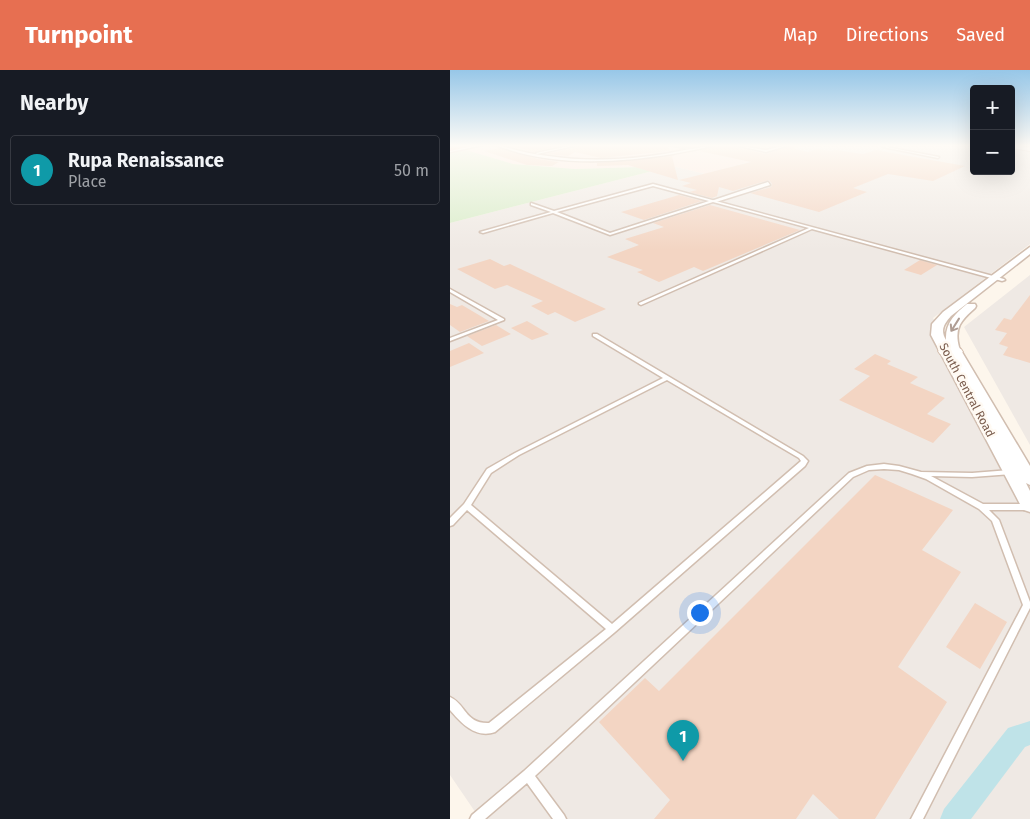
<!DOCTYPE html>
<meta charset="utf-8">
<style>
:root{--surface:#171b24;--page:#242831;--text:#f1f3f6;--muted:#9ea1a6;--line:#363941;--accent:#e76f51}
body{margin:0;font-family:"Fira Sans",sans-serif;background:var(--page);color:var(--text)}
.controls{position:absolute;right:15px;top:15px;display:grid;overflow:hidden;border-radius:5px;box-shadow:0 5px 20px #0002}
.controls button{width:45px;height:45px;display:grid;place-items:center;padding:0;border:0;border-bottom:1px solid var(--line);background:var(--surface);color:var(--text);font:25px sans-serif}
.you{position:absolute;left:249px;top:542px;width:18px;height:18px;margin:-12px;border:4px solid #fff;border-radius:50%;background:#1a73e8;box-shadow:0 0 0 8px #1a73e833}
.badge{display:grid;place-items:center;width:32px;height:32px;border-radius:50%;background:var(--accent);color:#fff;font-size:16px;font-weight:700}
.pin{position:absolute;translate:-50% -41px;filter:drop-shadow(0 1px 2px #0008)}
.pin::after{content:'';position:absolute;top:26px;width:18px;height:15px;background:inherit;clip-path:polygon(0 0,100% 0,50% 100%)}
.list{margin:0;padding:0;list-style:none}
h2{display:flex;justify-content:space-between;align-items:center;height:65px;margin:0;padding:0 20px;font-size:21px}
h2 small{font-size:16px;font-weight:400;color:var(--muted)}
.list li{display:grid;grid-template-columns:32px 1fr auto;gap:15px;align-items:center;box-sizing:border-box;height:70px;margin:0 10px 10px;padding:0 10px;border:1px solid var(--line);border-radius:5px}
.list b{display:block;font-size:19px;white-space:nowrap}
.list p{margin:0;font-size:16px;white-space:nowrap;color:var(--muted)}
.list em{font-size:16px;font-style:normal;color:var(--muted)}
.map{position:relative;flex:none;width:580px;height:749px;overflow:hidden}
header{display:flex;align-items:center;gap:30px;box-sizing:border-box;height:70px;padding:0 25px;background:var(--accent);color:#fff}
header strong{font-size:24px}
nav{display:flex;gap:28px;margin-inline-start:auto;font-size:18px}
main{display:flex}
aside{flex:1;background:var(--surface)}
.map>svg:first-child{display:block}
.commercial{fill:#fde8e0}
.industrial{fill:#efe9e4}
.green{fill:#d8ecc9}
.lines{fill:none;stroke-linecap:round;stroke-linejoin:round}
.canal{fill:#bfe3e8;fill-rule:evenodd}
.building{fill:#f3d5c3}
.service-casing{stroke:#d1beb0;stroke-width:3}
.minor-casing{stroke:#d1beb0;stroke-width:3}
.tertiary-casing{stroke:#d1beb0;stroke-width:3}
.secondary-casing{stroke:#d6c0b0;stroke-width:2}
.motorway-casing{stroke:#dad1cd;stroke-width:3}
.service{fill:#fff;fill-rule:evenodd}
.minor{fill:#fff;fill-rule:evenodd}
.tertiary{fill:#fff;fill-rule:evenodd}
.secondary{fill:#fff;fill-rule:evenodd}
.motorway{fill:#f7b7a3;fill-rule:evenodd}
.oneway{stroke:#af9d94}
.labels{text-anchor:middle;stroke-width:5;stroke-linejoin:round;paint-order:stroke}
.street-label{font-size:12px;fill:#7a5c4d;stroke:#fffaf3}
</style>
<header>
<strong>Turnpoint</strong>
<nav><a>Map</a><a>Directions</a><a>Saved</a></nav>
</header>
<main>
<aside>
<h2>Nearby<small></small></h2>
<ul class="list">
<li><span class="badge" style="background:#0f9aa8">1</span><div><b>Rupa Renaissance</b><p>Place</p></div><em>50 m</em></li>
</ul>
</aside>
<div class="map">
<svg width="580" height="749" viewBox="0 0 580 749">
<rect width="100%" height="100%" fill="#fdf6ec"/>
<path class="commercial" d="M43,75H361L255,104L222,96L125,99L63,94L16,80Z"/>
<path class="industrial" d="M361,75H524V101H561V77L580,80V174L483,248L580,438V749H30L0,705V153L222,96L255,104Z
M580,205V375L514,257Z"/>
<path class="green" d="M16,80L63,94L125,99L222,96L0,153V83Z"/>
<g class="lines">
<path class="canal" d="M580,651V675L575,677L521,749H490L494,739L558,658Z"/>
</g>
<path class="building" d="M69,75L85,77L101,75L108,76L84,82L61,76Z
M130,75H217L220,81L151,88L125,82L118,86L96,84L128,77Z
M266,75H282L284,77L316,84L341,75H344L345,79L358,82L367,79L380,81L385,80L413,84L426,80L515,96L483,111L438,104L403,118L417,122L369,142L300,123L321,117L322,114L319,110L283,121L269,117L267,126L262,128L239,122L247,120L232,116L241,113L229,110L301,92L249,81Z
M50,78L88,89L109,92L102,96L77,95L34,81Z
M222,86L228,110L178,95L147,96V93Z
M229,125L252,131L194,150L171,142Z
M260,135L350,160L253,201L244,197L209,212L187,202L193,200L157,187L189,175L175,169L214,157L203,153Z
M40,189L54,196L60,194L156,239L125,252L105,242L98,245L81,236L93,231L57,215L45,219L7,199Z
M470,190L487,195L471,205L454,200Z
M580,225V293L553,285L558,277L549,274L557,263L545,260L554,248L561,250Z
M0,234L7,237L12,235L39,251L10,262L0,255Z
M77,251L99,264L82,270L61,258Z
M46,255L61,264L32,276L17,266Z
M19,273L34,283L0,297V281Z
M425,284L441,291L437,294L468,307L460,313L495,328L477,344L501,354L483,373L389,330L420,306L404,299Z
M425,405L503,440L472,480L511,502L448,597L497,632L425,749H389L363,724L346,749H204L220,730L149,652L195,608L209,621Z
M525,533L557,552L530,599L496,577Z"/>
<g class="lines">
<defs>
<path id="service" d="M46,75H49C65,80 81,84 98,86C144,93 194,89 240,79L219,75L242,79L264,75C251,79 237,81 223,84C167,93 100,97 46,75Z
M124,75H128L87,84L86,83Z
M284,75L316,80L336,75H339L316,82Z
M437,75H439L436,77L489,87L488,88L433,77Z
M203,114L554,209L555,210L552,211L362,159L191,235L189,234V233L359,158L263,132L160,165L103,143L33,163L30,162L101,142L81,135V133L104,141ZM203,116L259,131L160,163L107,142Z
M0,219L54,249V250L0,271V268L48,250L0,222Z
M143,264H147L353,386L358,391L355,396L165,562L45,662C26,669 11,653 0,640V627C16,634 15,654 39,653L156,559L17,440L3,455L0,456V448L14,434L37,399L65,383L213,308L143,266ZM217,310L349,388L351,391L162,554L21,435L41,403L69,385Z
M434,394L449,396L471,402L522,403L560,400H562L563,402L562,404L522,407L481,406L533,434H580V440H539L549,450L580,532V538L473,749H461L573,535L542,451L529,439L476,409L462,404L449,400L434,399L419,400L403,407L85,706L114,745L116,749H103L77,713L35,749H20L22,745L74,701L399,403L417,396Z"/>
<path id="minor" d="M318,112L320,115L266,132L261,131Z"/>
<path id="tertiary" d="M21,75H33L0,82V78Z
M580,177V184L501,246C494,254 490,260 496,270C495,253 505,244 517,234H525L526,236L525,238C511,250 504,258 509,277L580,396V415L576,413L580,421V442L574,440L571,436L481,265L482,254L493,242Z"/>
<path id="secondary" d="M561,75L580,77V81L561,78Z
M495,277L511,279L513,282L506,286L490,284L488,281Z"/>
<path id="motorway" d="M10,75H26L0,81V77Z"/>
</defs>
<use href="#service" class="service-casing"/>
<use href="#minor" class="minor-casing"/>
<use href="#tertiary" class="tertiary-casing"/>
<use href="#secondary" class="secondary-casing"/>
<use href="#motorway" class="motorway-casing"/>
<use href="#service" class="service"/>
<use href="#minor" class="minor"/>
<use href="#tertiary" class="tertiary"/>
<use href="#secondary" class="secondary"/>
<use href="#motorway" class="motorway"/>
</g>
<defs><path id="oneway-shaft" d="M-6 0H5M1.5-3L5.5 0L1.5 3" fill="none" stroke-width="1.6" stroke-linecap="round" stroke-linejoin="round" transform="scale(1.25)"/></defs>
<use class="oneway" href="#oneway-shaft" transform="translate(505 255) rotate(122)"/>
<linearGradient id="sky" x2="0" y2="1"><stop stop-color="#97c7e8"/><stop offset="0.42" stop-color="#fefbf6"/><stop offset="1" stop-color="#fefbf6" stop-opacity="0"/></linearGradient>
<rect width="580" height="180" fill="url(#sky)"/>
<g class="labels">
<g class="street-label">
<text transform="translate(517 320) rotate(62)" y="4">South Central Road</text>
</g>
</g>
</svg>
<div class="controls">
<button>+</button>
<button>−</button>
</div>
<div class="you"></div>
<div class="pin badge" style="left:233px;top:691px;background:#0f9aa8">1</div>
</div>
</main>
